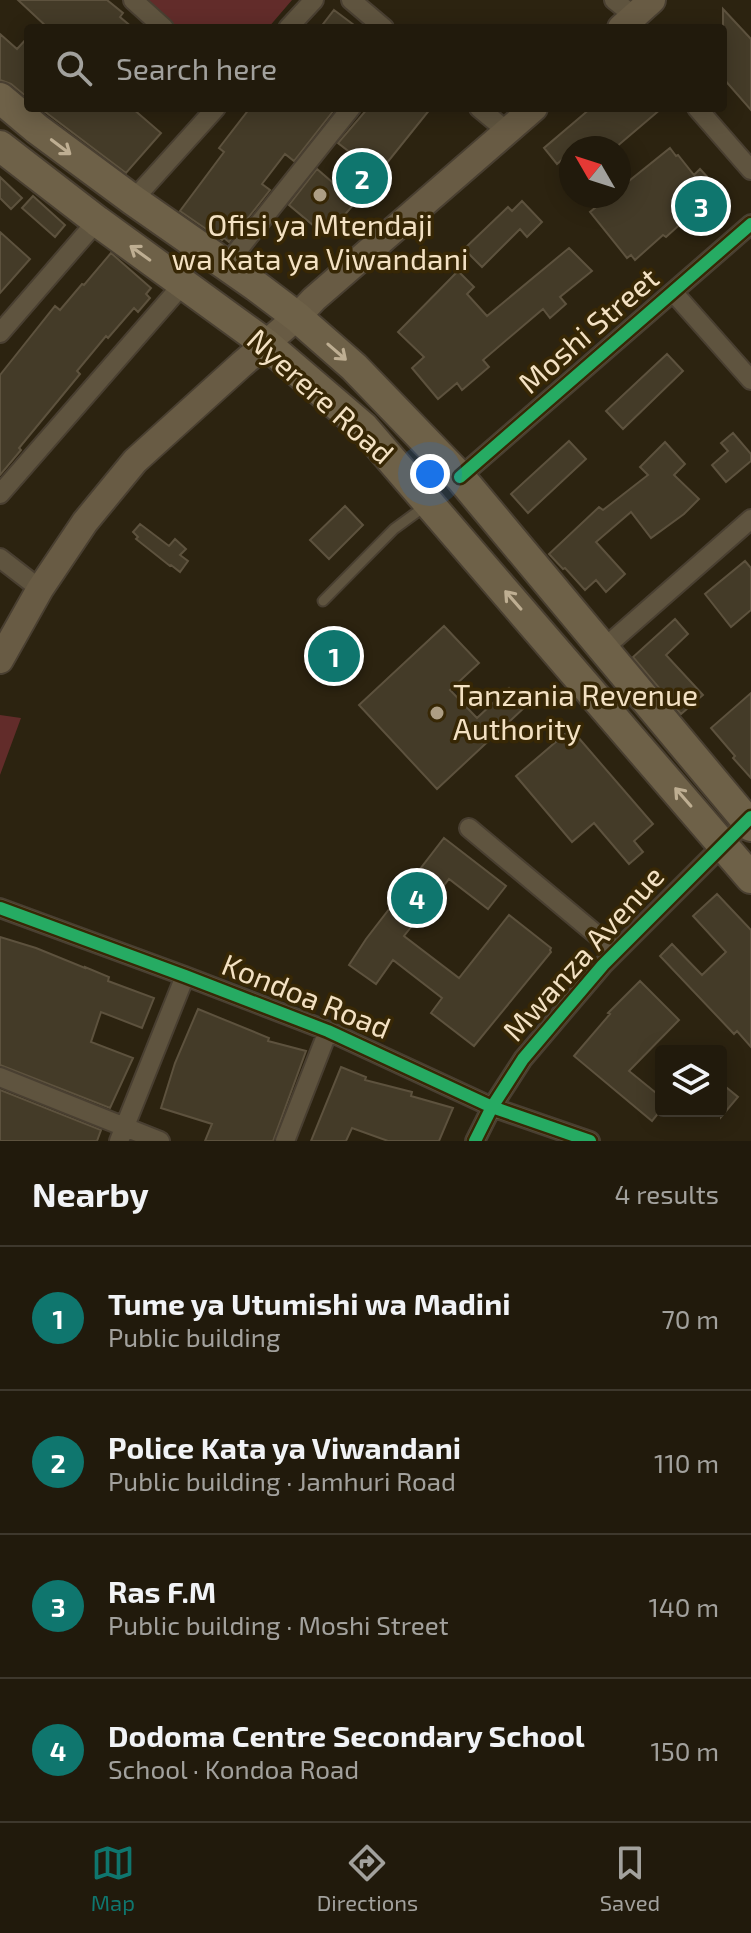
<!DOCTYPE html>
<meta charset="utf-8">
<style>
:root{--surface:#211a0c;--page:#292315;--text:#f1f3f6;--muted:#a2a19d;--line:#3e382d;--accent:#0f766e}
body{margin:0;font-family:"Exo 2",sans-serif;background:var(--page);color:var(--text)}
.controls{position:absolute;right:24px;bottom:24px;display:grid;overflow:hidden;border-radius:8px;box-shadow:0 4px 20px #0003}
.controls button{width:72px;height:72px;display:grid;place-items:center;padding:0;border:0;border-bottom:2px solid var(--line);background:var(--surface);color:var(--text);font:40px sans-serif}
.compass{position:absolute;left:559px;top:136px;width:72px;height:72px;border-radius:50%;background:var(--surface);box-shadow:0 4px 20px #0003;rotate:309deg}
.you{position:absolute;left:430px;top:474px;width:28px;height:28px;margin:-20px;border:6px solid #fff;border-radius:50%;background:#1a73e8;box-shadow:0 0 0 12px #1a73e833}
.badge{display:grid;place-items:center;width:52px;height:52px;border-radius:50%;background:var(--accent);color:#fff;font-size:26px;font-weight:700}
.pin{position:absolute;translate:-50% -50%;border:4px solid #fff;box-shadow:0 2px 8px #0006}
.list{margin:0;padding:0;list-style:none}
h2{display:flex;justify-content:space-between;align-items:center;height:104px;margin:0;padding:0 32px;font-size:34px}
h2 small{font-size:26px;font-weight:400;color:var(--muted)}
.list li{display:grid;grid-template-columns:52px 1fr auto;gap:24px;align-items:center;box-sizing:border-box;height:144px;padding:0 32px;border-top:2px solid var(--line)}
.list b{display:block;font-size:30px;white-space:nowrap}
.list p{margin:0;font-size:26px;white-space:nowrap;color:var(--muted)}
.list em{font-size:26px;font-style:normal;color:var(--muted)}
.icon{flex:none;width:44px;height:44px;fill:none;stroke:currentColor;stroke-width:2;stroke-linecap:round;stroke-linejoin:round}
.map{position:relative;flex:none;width:751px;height:1141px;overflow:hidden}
.search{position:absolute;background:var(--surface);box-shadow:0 4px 20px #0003;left:24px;right:24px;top:24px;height:88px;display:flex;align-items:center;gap:20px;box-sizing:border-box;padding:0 28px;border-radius:8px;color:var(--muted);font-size:30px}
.sheet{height:680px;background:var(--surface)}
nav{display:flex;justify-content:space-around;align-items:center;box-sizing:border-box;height:112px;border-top:2px solid var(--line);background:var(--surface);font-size:22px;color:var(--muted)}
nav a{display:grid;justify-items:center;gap:4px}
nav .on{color:var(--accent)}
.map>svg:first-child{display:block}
.green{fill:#622c2a}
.building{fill:#443b28;stroke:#5d523e;stroke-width:2}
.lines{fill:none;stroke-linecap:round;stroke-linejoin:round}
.service-casing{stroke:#493f31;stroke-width:13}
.minor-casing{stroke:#493f31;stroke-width:22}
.secondary-casing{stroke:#493f31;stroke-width:30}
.trunk-casing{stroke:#493f31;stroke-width:34}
.service{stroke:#5f543f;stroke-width:9}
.minor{stroke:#5f543f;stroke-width:18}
.secondary{stroke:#685b44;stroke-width:26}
.trunk{stroke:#6e6148;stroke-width:30}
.cycleway-casing{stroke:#372705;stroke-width:17}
.cycleway{stroke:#26ab63;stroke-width:12}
.oneway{stroke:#beae92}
.poi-dot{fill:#ad9e84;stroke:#372705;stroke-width:3}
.labels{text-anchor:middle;stroke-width:7;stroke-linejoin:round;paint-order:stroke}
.poi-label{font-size:30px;fill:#f3e1c3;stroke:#372705}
.street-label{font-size:30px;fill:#f3e1c3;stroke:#372705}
</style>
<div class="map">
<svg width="751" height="1141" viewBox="0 0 751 1141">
<rect width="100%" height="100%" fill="#2c2310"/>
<path class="green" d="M137,0H292L268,28H171Z
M0,715L21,718L0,775Z"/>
<path class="building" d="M18,0H107L123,13L120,17L133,28H48Z
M723,9L751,39V110L723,78Z
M334,10L358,28H320Z
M0,34L17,49L28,37V98L11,84L0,80Z
M40,108H132L161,133L126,173Z
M250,108H331L334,110L294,161L285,154L262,184L270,190L229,242L224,238L222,240L180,211L224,152L219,148Z
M368,108H431L378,174L374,171L351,198L356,202L326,236L289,205L317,169L339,188L361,161L338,143Z
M591,108H662L615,148H571V152L557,164L544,148Z
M670,148L676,156L678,155L694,175L700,169L711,181L705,186L709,190L692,205L696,210L666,237L663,235L635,260L631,255L627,258L590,212L610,196H619V189Z
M0,177L22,198L11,209L0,198Z
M33,196L65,225L55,237L22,208Z
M522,201L542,222L527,237L520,229L482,267L464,249L508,207L512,211Z
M0,232L30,259L0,293Z
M569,248L592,271L560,297L566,304L550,318L543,309L483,360L489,367L462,390L457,383L438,399L412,368L424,357L398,332L458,271L474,287L467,294L487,316Z
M111,253L151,288L146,294L150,298L138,312L134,308L108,338L106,336L77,371L80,374L19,448L21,450L0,475V375L55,306L60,310L82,284L84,285Z
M667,354L683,371L623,429L606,411Z
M733,433L751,454V461L726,482L712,465L728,451L721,443Z
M569,441L586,459L528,513L511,494Z
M665,442L685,464L674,475L699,499L684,514L651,538L631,512L596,542L625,574L606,592L596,580L585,590L565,568L563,569L549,554L599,507L603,510L648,475L640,467Z
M345,506L363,525L329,559L310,540Z
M140,524L169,546L175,539L186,549L180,555L188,561L180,572L171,565L170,566L136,539L138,537L133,532Z
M745,561L751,568V610L731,627L705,594Z
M675,619L688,634L666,655L703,695L681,714L633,657Z
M444,626L479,663L450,690L477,718L509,688L526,706L437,789L359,705Z
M751,693V778L733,758L735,756L711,728Z
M571,729L653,824L634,841L643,852L629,864L594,823L572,842L516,776Z
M444,838L506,886L488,909L449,879L404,936L459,978L509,915L551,948L550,950L551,952L474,1046L431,1013L442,998L393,960L376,984L349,965L366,939Z
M717,894L751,930V1047L737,1031L734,1034L660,956L672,944L702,975L726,952L693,916Z
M0,937L36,948L85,968V967L109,977L108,981L154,998L142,1028L101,1012L91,1042L133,1058L110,1108L0,1065Z
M640,981L679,1020L629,1071L661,1097V1110L652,1121L574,1056L610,1014L608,1013Z
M198,1009L269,1038L268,1041L306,1051L273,1141H205L212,1124L161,1108L175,1063Z
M341,1067L366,1077L365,1080L412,1092L411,1096L453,1108L439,1141H388L352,1128L346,1141H311Z
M721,1083L738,1097L721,1117Z
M0,1090L101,1130L97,1141H0Z"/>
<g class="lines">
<defs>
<path id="service" d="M323,601L394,529L424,507"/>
<path id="minor" d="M133,0L164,28
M351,0L384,28
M614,0L634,16
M288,28L314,0
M479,108L508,132
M697,108L751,170
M133,200L216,108
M226,265L351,108
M673,292L751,380
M0,333L97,221
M460,477L751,224
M0,494L183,284
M0,558L40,589
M603,649L751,519
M469,828L616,951
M0,908L185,976L328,1031L492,1107L590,1141
M0,1077L160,1141
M119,1141L185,976
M285,1141L328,1031
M475,1141L492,1107L523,1059L603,965L751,817"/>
<path id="secondary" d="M621,28L652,0
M0,660L40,589L85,522L135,461L242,364L297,317L314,299L534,108"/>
<path id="trunk" d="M0,98L37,129L133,200L256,286L297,317L354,367L460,477L751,826
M0,146L97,221L266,344L364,428L751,878"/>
</defs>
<use href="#service" class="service-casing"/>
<use href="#minor" class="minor-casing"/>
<use href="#secondary" class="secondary-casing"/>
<use href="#trunk" class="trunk-casing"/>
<use href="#service" class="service"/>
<use href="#minor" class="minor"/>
<use href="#secondary" class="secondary"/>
<use href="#trunk" class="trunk"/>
<defs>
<path id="cycleway" d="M460,477L751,224
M0,908L185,976L328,1031L492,1107L590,1141
M475,1141L492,1107L523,1059L603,965L751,817"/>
</defs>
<use href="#cycleway" class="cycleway-casing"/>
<use href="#cycleway" class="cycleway"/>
</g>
<defs><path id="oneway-shaft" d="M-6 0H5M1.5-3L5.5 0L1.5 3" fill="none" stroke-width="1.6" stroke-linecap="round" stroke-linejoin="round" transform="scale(2)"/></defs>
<g class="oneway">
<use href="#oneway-shaft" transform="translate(61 147) rotate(37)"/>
<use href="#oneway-shaft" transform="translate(140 253) rotate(-144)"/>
<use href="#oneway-shaft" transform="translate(337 352) rotate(41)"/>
<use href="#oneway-shaft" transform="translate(513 600) rotate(-131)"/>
<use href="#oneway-shaft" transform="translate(683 797) rotate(-131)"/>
</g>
<g class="poi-dot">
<circle cx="320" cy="195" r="8"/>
<circle cx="437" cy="713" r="8"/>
</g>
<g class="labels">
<g class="poi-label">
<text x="320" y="236">Ofisi ya Mtendaji<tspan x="320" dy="34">wa Kata ya Viwandani</tspan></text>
<text x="453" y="706" text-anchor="start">Tanzania Revenue<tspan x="453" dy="34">Authority</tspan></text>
</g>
<g class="street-label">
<text transform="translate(589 331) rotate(-41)" y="10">Moshi Street</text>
<text transform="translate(320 397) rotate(42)" y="10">Nyerere Road</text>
<text transform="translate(584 954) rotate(-48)" y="10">Mwanza Avenue</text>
<text transform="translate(306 997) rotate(22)" y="10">Kondoa Road</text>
</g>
</g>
</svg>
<div class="controls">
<button><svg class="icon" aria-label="layers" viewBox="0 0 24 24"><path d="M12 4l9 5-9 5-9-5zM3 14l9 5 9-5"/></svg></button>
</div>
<svg class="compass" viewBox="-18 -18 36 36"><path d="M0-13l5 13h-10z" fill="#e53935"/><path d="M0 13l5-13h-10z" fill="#a2a19d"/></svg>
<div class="you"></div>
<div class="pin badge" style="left:334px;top:656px">1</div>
<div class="pin badge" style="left:362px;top:178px">2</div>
<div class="pin badge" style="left:701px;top:206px">3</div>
<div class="pin badge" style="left:417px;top:898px">4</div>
<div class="search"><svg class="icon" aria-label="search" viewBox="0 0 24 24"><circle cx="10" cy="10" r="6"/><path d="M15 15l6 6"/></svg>Search here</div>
</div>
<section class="sheet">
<h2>Nearby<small>4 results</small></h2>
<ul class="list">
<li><span class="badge">1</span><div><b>Tume ya Utumishi wa Madini</b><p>Public building</p></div><em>70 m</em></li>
<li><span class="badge">2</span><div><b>Police Kata ya Viwandani</b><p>Public building · Jamhuri Road</p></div><em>110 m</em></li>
<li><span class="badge">3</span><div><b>Ras F.M</b><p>Public building · Moshi Street</p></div><em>140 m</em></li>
<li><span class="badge">4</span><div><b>Dodoma Centre Secondary School</b><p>School · Kondoa Road</p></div><em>150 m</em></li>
</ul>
</section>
<nav>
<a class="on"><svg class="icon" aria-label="map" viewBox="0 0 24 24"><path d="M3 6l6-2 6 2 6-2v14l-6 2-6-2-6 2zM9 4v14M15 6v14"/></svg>Map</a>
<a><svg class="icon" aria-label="directions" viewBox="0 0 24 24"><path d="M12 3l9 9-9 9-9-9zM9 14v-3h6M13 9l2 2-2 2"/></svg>Directions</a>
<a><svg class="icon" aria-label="saved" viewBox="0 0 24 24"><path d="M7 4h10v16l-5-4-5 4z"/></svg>Saved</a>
</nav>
